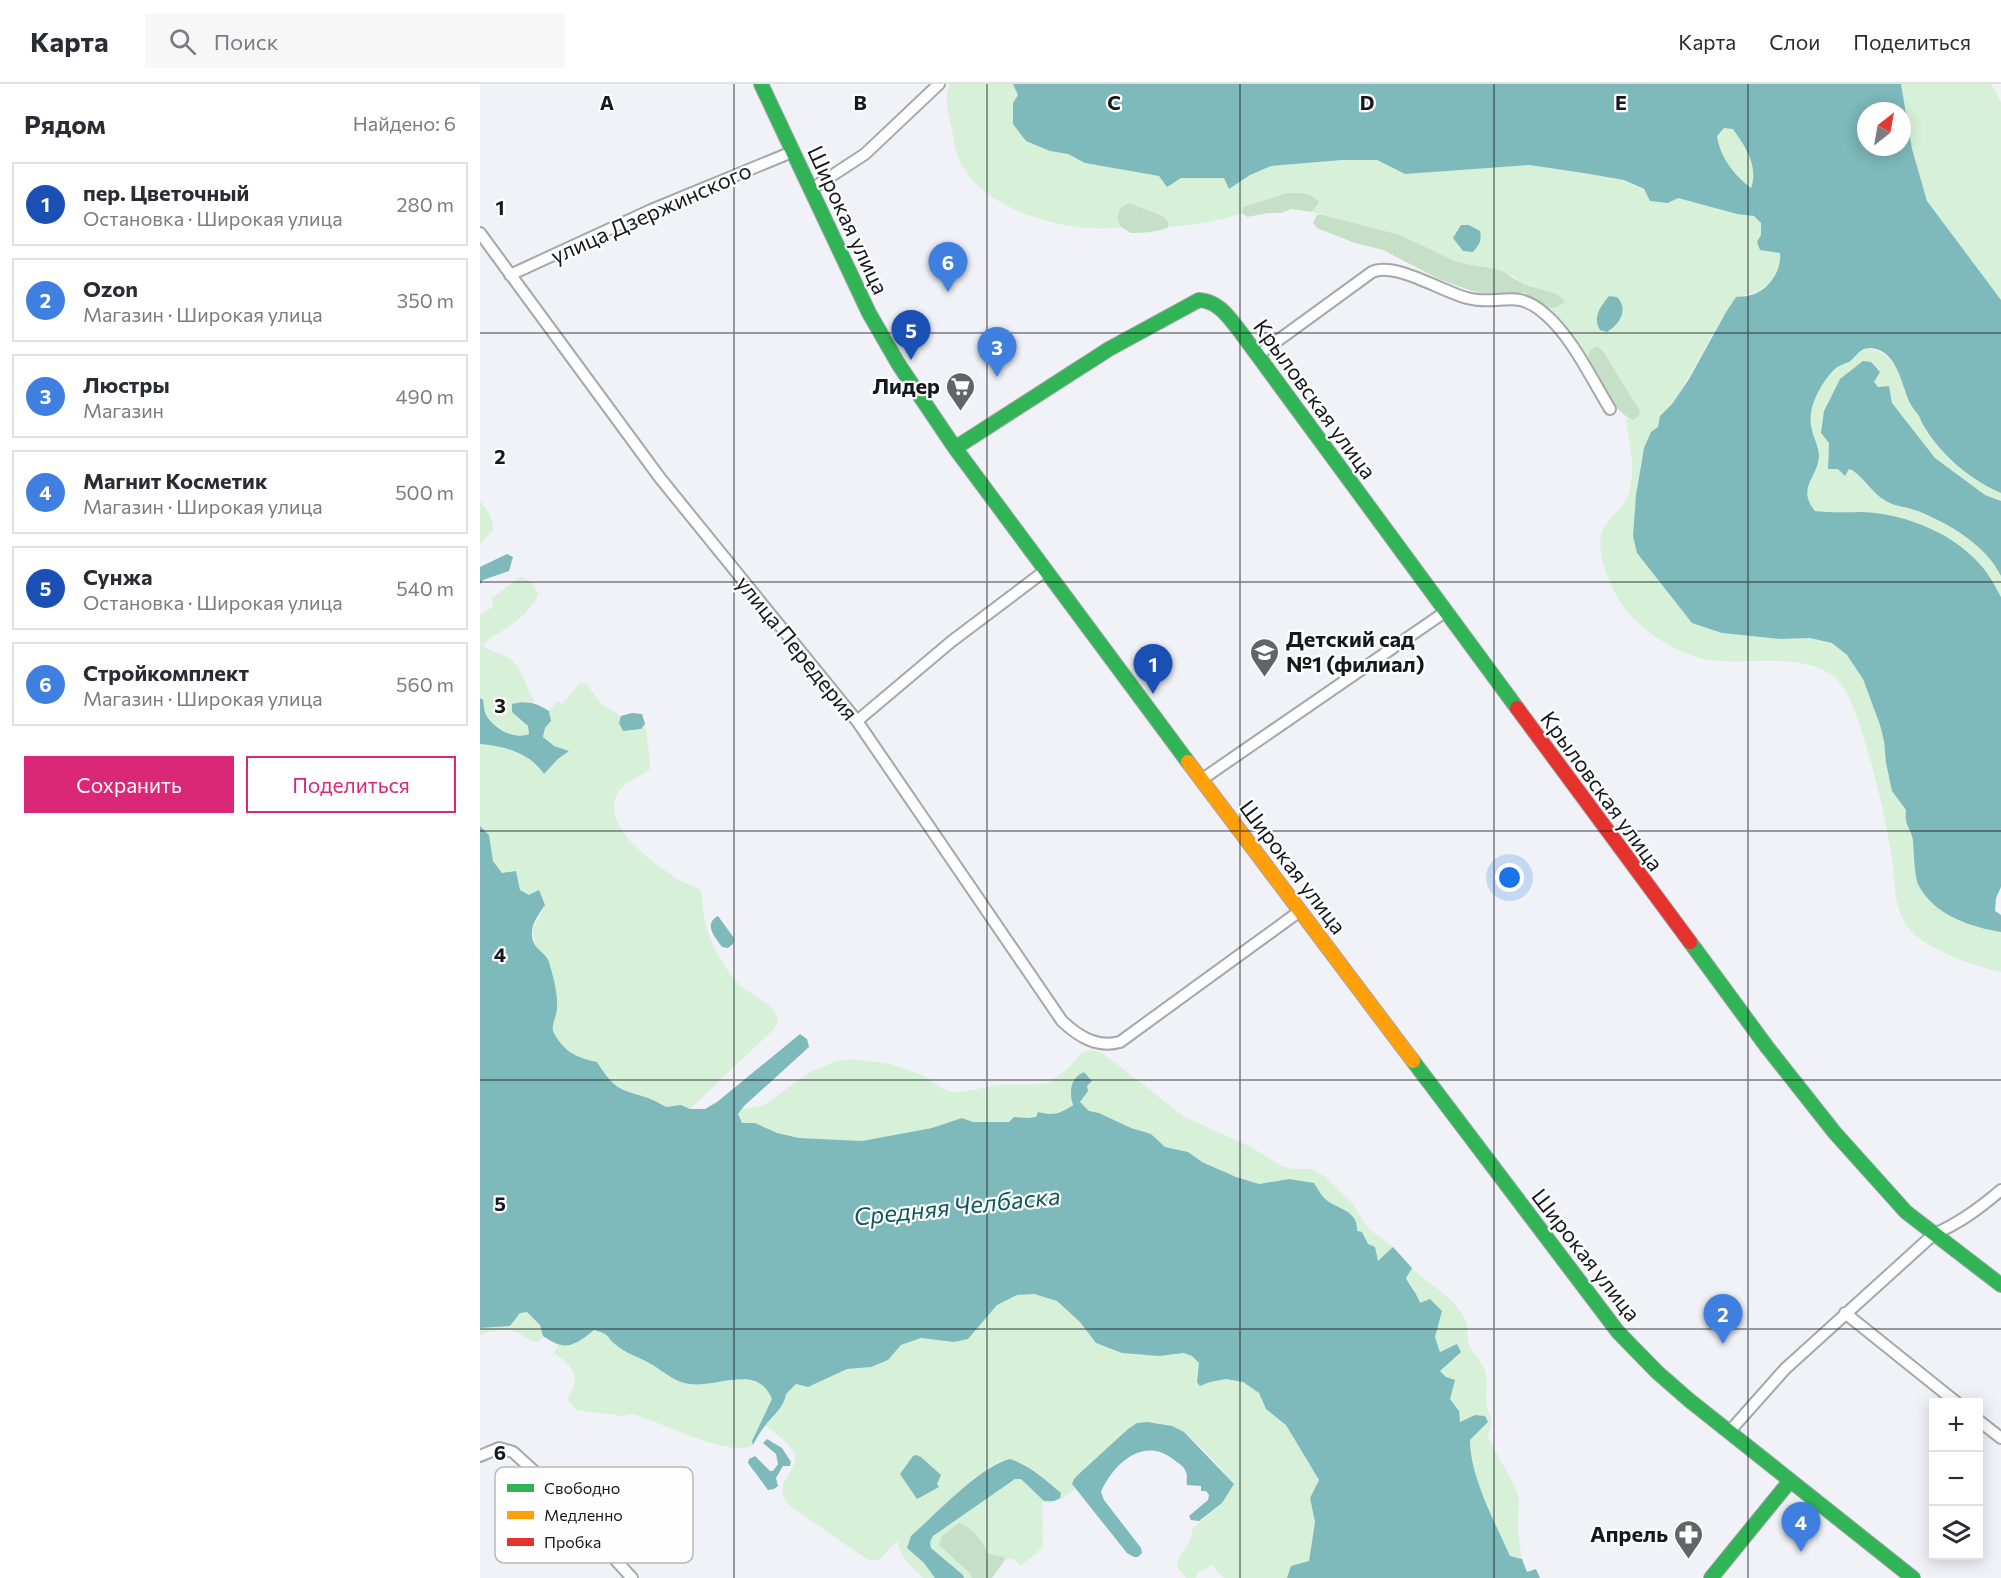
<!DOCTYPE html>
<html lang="ru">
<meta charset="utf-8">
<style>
:root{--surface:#fff;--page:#f7f7f7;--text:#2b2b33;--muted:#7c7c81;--line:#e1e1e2;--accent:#db2777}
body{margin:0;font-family:Commissioner,sans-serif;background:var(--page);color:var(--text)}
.controls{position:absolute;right:18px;bottom:18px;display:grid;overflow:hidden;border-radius:0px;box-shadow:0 3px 15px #0003}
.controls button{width:54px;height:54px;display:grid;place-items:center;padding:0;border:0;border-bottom:2px solid var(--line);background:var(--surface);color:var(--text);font:30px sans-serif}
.compass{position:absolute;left:1377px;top:18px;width:54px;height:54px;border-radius:50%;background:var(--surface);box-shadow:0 3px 15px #0003;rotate:31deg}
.you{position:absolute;left:1030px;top:794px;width:21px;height:21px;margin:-15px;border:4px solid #fff;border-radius:50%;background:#1a73e8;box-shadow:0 0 0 9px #1a73e833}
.badge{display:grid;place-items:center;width:39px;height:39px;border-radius:50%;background:var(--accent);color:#fff;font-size:20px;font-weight:700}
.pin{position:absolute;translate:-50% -50px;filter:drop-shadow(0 2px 3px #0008)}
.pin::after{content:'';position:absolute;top:32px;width:21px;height:18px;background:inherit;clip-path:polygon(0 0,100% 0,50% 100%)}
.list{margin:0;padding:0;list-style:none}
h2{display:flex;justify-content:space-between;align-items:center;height:78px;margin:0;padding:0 24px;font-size:26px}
h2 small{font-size:20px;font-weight:400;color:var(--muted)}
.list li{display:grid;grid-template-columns:39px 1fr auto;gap:18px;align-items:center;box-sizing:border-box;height:84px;margin:0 12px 12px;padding:0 12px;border:2px solid var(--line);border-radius:0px}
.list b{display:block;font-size:22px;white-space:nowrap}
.list p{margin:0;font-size:20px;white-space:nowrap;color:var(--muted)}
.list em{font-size:20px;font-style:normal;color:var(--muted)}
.actions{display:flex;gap:12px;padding:18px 24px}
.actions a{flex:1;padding:14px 0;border:2px solid var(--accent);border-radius:0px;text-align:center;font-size:21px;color:var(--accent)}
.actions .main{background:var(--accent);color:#fff}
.icon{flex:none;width:33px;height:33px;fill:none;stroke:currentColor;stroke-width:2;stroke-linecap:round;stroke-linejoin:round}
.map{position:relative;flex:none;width:1521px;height:1494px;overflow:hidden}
header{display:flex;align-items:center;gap:36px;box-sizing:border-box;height:84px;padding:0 30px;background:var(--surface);border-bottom:2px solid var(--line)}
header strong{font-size:28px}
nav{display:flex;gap:33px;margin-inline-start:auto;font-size:21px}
.search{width:420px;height:54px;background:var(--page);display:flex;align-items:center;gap:15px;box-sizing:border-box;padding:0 21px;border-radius:0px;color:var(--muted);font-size:22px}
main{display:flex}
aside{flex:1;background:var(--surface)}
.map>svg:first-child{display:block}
.green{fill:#d7f0d8}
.forest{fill:#c6dfc7}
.water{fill:#7eb9bc;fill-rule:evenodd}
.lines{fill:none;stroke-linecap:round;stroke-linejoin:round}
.street-casing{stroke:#a6a7ab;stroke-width:14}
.fast-casing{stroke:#a6a7ab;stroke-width:16}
.slow-casing{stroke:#a6a7ab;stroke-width:16}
.jam-casing{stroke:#a6a7ab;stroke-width:16}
.street{stroke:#fdfdfe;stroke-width:10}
.fast{stroke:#30b455;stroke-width:14}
.slow{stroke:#ff9f0a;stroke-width:14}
.jam{stroke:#e5322d;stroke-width:14}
.grid{fill:none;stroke:#17181b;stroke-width:1.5;stroke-opacity:0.55}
.labels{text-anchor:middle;stroke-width:4.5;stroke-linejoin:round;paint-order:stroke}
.street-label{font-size:22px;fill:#17181b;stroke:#fefefe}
.poi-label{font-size:22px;font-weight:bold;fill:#17181b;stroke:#fefefe;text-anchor:end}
.water-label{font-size:24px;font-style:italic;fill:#0d5859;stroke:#fefefe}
.key{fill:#fefefe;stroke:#b9b9ba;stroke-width:1.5}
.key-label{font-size:16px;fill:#17181b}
.grid-label{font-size:20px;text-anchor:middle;font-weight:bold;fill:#17181b;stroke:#fefefe;stroke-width:4.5;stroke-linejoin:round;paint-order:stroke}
</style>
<header>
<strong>Карта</strong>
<div class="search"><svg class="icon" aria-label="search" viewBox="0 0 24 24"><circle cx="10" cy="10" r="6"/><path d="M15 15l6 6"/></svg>Поиск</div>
<nav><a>Карта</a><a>Слои</a><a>Поделиться</a></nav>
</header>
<main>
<aside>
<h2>Рядом<small>Найдено: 6</small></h2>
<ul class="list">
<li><span class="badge" style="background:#1a4fb4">1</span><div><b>пер. Цветочный</b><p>Остановка · Широкая улица</p></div><em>280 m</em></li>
<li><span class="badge" style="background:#3f7fe0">2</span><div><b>Ozon</b><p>Магазин · Широкая улица</p></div><em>350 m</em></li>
<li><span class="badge" style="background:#3f7fe0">3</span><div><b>Люстры</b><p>Магазин</p></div><em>490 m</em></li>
<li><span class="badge" style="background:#3f7fe0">4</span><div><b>Магнит Косметик</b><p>Магазин · Широкая улица</p></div><em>500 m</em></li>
<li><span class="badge" style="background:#1a4fb4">5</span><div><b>Сунжа</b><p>Остановка · Широкая улица</p></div><em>540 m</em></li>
<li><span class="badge" style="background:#3f7fe0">6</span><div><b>Стройкомплект</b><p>Магазин · Широкая улица</p></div><em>560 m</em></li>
</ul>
<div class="actions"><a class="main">Сохранить</a><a>Поделиться</a></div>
</aside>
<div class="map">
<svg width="1521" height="1494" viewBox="0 0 1521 1494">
<rect width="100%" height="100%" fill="#f1f2f7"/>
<path class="green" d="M470,0H533L570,67L588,70L605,79L679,92L687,103L701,94H744L749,105L770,91L791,82L862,76H898L925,90L1049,81L1144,96L1188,119L1198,114L1257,130L1274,132L1281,139V151L1300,169C1302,196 1280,210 1256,213C1233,245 1217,282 1195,315C1188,326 1181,330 1178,343C1160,356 1156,406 1156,429L1212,539L1242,549L1300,555L1330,554L1352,559L1368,571L1383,595L1400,641L1404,657L1406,679L1412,707L1426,726C1424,743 1431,743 1433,757C1434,768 1434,793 1439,802C1454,831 1491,843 1521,848V888C1497,883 1452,867 1434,850C1410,826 1417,798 1411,769C1404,729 1395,688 1382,649C1377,634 1372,617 1363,603C1336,564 1271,582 1230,576C1199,572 1157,545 1141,519C1129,499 1112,463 1125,442C1130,432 1142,425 1147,414C1157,393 1150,356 1145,334L1153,336L1160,327L1123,267L1108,278L1092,252L1066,223L1075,224L1083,219L1053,202L1043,200L1033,192L973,176L920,151L832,128L836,123L807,109L763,123L762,129C737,138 713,141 688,143L689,139L683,132L649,119L640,125L637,135L641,143C593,151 510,128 484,85C476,73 474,59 472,45C469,31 463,13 470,0Z
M1421,0H1511L1521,18V216L1447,117L1432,65Z
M1244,44L1253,45C1266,62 1279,82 1271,104C1254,90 1240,74 1237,52Z
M1389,264C1422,274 1418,295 1430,320C1432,324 1437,327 1439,331C1441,335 1442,340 1444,344C1460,371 1493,397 1521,409V417L1505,411L1455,374L1412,319L1409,302L1398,303L1394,298L1360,295L1344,326L1349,359L1348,385L1369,384L1377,387L1387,402L1405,417L1438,427L1470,443L1498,462L1515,479L1521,492V513L1505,486L1488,468L1458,448L1383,428L1352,429L1335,427C1316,402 1339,393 1339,371C1339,360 1331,350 1331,340C1329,320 1343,294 1358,283C1362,280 1367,280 1371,277C1379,270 1378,267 1389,264Z
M0,417C8,427 13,433 13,446L0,460Z
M40,493C51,496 55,501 58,511C50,528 37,537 22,547C15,552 7,555 3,562C10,568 18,568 26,572C43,582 45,603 55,618L44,617L49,650C33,655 14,645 6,631C4,627 4,620 3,616L0,614V530L13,523L12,514Z
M106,599L121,620L141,632L139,639L161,645L165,640L170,675V685C161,693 147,697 140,706C114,739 178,783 201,797C208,802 215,801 221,807C223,815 222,822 224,830C227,854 241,879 256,897C268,912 297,917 298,938L293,946L210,1025L201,1021L186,1023C171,1014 162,1013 147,1007C133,1003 124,989 117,978L99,974L83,962L73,948V940L77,925L68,874L56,864L52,847L65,821L40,806L36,787L23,790L13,777L9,751L0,742V660C26,662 48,669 64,689L88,667L74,662L63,653L65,644L71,637L69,627L77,617L82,620L99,600Z
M611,966L620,968L629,974L703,1032L771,1063L800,1081L812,1085H832L844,1092L872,1119L888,1144L913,1163L898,1178L888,1160L856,1121L846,1118L834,1099L809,1095L779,1100L756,1093L722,1078L708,1068L685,1063L671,1050L651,1044L619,1029L609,1027L600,1018L607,1002L612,997L604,988C595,1015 593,1038 558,1028L556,1033L548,1034L534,1033L530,1038H493L482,1034L452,1044L382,1057L319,1054L297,1049L275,1039H262L258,1030L262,1025L283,1022L330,988L356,977L371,975L411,980L444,992L463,1005L471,1008H480L519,1001L566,1000L585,987L602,969Z
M932,1184C950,1202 978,1214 987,1240C989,1246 986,1252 988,1258C992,1270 1004,1277 1006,1291C1009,1309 1002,1318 1012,1336L1008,1354L1032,1397L1039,1414L1038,1448L1042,1475L1030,1472C1015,1438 990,1394 990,1356L1008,1338L1005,1332L995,1331L980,1338C979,1325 975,1326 970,1315C965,1305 968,1296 960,1287L981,1267L961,1268L955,1253L962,1227L940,1219C937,1209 930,1203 926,1194Z
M554,1210L577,1217L600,1238L616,1259L642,1269L679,1272L704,1269L712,1272L719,1279L717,1298L746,1295L763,1298L779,1309L786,1325L806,1341L839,1396L830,1414L835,1438L829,1477L811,1482L807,1494H744L732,1481L717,1489L716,1494H706L698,1484L697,1478L710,1457L713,1444L742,1419L754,1400C728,1371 692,1320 648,1345L594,1395L593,1400L595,1405C585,1413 574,1422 562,1418L563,1463L541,1482L532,1474L525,1476L524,1473L507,1469C506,1457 496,1453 490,1445L482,1481L492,1490V1494H484L483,1491L451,1464L450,1458L453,1452L535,1395H541L564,1417L573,1402L551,1385L522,1377L511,1382L431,1452V1468L444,1479L455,1494H443C432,1483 419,1472 417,1457L399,1476H388L310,1422C290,1399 316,1393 315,1370L307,1359L285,1341C293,1335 305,1320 306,1310L316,1300L328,1303L367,1285L391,1283L408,1276L421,1261L441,1254L474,1258L488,1255L517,1221L537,1211Z
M47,1228L60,1241L63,1252L59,1258C50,1258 48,1254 40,1250C29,1243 11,1246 0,1251V1244L30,1242L40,1229Z
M114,1246L127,1250L136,1262L169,1278L244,1298L258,1294L275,1297L288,1304L292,1315L272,1357L273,1361C249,1375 180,1337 152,1330L142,1332L96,1326L88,1316C89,1310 92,1307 94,1302C100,1288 84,1276 74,1269L79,1260C93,1265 104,1255 114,1246Z"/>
<path class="forest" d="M807,109C820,109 830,108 839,118L832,128L811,125L801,129H788L767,133L762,129L763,123Z
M649,119L683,132L689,139L688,143C680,148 661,149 651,149L641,143L637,135L640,124Z
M837,131H843L920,151L973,176L986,180L1020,186L1043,200L1076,210L1083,215L1084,219L1075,224L1066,223L1044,209H1002L989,206L959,195L903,166L875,159L837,144L833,139Z
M1117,262L1123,267L1160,327L1159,332L1153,336C1134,329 1119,295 1108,278C1108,269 1109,266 1117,262Z
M479,1439C489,1442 506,1458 507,1469L524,1473L525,1476L512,1494H492L491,1490L459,1461L462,1452Z"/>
<path class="water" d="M533,0H1421L1432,65L1447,117L1521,216V409C1492,397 1461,371 1445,344C1442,340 1441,336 1439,332C1437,328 1433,325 1431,321C1421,303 1419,267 1391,264C1379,263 1377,273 1369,278C1364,280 1360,281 1356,284C1342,297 1328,322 1331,341C1332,352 1339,361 1339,372C1338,394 1316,403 1335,427C1351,429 1366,428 1382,428C1427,430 1476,450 1504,485C1511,494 1516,504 1521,513V803L1516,814L1515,827L1521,831V848C1491,843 1454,831 1439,802C1434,793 1434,768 1433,757C1431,743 1424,743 1426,726L1412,707L1406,679L1404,657L1400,641L1383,595L1367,571L1352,559L1330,554L1300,555L1242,549L1212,539L1157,469L1153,452L1156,411L1164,364L1171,348L1178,343L1180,332L1192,320L1209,295L1246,228L1256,213C1261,212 1267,213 1271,211C1289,206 1302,186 1300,169L1280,166L1277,158L1281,151V139L1274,132L1257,130L1198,114L1188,119L1170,117L1164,105L1144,96L1103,89L1049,81L925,90L897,76H862L791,82L770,91L749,105L744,94H701L687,103L679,92L605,79L588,70L570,67L546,57L533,40V19L538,11ZM1386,27H1422V63H1386ZM1244,44L1253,45C1265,62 1279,82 1271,104C1254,91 1240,73 1237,52Z
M981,141H989L1000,147C1002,157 999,161 993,168L983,167L973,154Z
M1129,212L1137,213C1149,225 1140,240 1127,248L1120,246C1112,233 1121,222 1129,212Z
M1383,277L1391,278L1400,288L1394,298L1398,303L1409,302L1412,319L1455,374L1505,411L1521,417V492C1506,461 1469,440 1438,427C1427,423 1412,422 1403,415C1390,407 1380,388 1369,385L1365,392L1358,385H1348L1349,359L1341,349L1344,327L1360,295Z
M27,470L33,473L29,487L3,496L0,500V483Z
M0,614L3,616C4,620 4,627 6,631C14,645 34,656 49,650L48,642L32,628V620C48,616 56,619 69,627L71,637L65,644L63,653L74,662L89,667L78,675L64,690C50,669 24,662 0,660Z
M152,629L162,630L165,640L161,645L143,647L139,639L141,632Z
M0,742L9,751L13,777L22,789L36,787L40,806L49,811L59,806L65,821C60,828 53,838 52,846C50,866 66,867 69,878C73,892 78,909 77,924C77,934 69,942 75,951C86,969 98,974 117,978C124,989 133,1003 146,1007C163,1013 170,1013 186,1023L201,1021L210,1025H225L237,1018L320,950L327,955L329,963L264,1022L258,1030L262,1039H275L297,1049L319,1054L382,1057L452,1044L482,1034L493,1038H529L534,1033L548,1034L556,1033L558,1028C573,1032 580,1030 593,1021C589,1008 590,994 604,988L612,997L607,1002L608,1007L600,1018L609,1027L619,1029L651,1044L671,1050L685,1063L708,1068L722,1078L756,1093L779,1100L809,1095L834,1099C838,1105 843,1115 849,1118C863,1126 878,1129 877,1147L882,1148L888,1160L895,1163L898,1177L913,1163L932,1184L926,1194C930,1203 937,1209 940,1219L950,1215L962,1227L955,1253L960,1268L977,1260L981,1268L960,1287L966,1293L975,1296L970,1315L979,1327L980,1338L995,1331L1005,1332L1008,1338L990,1356C990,1393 1015,1438 1030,1472L1042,1475L1047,1488L1056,1485L1060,1494H807L811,1482L829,1477L835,1438L830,1414L839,1396L806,1341L786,1325L779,1309L763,1298L746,1295L730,1298L720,1302L717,1298L719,1279L712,1272L704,1269L679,1272L642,1269L616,1259L600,1238L577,1217L554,1210L537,1211L517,1221L488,1255L474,1258L441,1254L421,1261L408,1276L391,1283L367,1285L328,1303L316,1300L306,1310C304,1324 292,1332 284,1343C280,1348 276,1355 273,1361L272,1357L292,1315C276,1276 232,1309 201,1298C190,1294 179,1284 169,1279C159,1273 145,1269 136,1261C125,1252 132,1251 114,1246C94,1262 86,1268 63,1252L60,1241L47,1228L40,1229L30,1242L0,1244Z
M238,832L254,854L253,860L248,864L242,863C235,853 223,840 238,832Z
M668,1338L692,1342L704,1348L754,1400L742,1419L719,1437L711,1436L709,1432L728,1416L729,1411L726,1407H721V1402L707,1401C706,1396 708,1392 706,1388C704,1382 698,1379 693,1375C663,1352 633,1380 621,1408L624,1416L661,1464L662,1469L658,1473H654L647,1469L592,1400L594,1395L601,1388L648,1345L657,1339Z
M287,1355L302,1364L311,1378L310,1382H303L296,1394L298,1402L294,1405L288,1406L268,1379L269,1375L275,1372L290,1387H293L298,1380L296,1370L283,1359Z
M436,1371L441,1373L461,1391L457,1400L459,1403L437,1415L420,1390L433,1372Z
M530,1375C549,1381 566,1396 581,1409L580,1414L574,1417H564L541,1395H535L453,1452L450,1458L451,1464L483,1491L484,1494H455L444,1479L427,1464L431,1452C455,1431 500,1382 530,1375Z"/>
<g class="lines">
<defs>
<path id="street" d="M330,106L385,70L459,0
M0,149L180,394L377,637L582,937C599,953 617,964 640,958L820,827
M30,191L171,126L312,68
M778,271L892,188C914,177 963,208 987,214C1020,223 1035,203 1065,230C1092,253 1111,294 1130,325
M377,637L472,557L566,486
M721,696L965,528
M1365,1229L1476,1318
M1498,1336L1521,1354
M1249,1348L1305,1285L1454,1150C1480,1139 1500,1124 1521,1106
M0,1372L19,1364L33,1368L54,1387L152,1494"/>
<path id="fast" d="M281,0L389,229L419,281L475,364L708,678
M475,364L629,265L719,216C738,217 748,232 759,246L1037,624
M1210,858L1287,963L1355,1049L1426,1128L1521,1201
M933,977L1138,1248L1177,1288L1209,1316L1433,1494
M1231,1494L1310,1397"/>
<path id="slow" d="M708,678L933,977"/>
<path id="jam" d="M1037,624L1210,858"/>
</defs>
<use href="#street" class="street-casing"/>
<use href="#fast" class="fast-casing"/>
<use href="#slow" class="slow-casing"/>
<use href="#jam" class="jam-casing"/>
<use href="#street" class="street"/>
<use href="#fast" class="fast"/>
<use href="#slow" class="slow"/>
<use href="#jam" class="jam"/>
</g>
<path class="grid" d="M254,0V1494M507,0V1494M760,0V1494M1014,0V1494M1268,0V1494M0,249H1521M0,498H1521M0,747H1521M0,996H1521M0,1245H1521"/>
<defs>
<symbol id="supermarket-pin" viewBox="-11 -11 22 30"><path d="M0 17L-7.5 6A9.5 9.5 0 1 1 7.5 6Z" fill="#636468" stroke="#fefefe"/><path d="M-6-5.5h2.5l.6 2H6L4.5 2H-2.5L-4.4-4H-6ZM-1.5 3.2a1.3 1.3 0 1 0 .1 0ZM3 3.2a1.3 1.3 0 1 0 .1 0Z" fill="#fff"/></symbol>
<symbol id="school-pin" viewBox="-11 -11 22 30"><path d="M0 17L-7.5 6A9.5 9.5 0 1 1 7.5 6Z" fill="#636468" stroke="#fefefe"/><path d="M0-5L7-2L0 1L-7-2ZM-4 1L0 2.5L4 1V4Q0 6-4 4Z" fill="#fff"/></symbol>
<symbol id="pharmacy-pin" viewBox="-11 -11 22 30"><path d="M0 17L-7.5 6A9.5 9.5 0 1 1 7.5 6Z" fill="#636468" stroke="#fefefe"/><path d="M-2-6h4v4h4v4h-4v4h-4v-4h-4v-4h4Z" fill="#fff"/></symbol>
</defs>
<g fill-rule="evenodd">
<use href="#supermarket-pin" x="464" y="286" width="33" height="45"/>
<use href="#school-pin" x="768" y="552" width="33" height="45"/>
<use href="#pharmacy-pin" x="1192" y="1434" width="33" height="45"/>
</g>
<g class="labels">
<g class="street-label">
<text transform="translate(171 129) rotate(-24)" y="8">улица Дзержинского</text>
<text transform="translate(368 136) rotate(65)" y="8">Широкая улица</text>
<text transform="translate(835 315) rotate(54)" y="8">Крыловская улица</text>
<text transform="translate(317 564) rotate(51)" y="8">улица Передерия</text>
<text transform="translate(1122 707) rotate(54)" y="8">Крыловская улица</text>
<text transform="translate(813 783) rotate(53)" y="8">Широкая улица</text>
<text transform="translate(1106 1171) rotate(52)" y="8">Широкая улица</text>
</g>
<g class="poi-label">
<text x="460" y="310">Лидер</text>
<text x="806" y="563" text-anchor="start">Детский сад<tspan x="806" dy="25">№1 (филиал)</tspan></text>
<text x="1188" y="1458">Апрель</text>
</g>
<g class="water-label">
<text transform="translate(477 1123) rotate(-6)" y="8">Средняя Челбаска</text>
</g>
</g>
<rect x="15" y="1383" width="198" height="96" rx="9" class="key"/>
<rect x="27" y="1400" width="27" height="8" fill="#30b455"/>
<rect x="27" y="1427" width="27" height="8" fill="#ff9f0a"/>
<rect x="27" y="1454" width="27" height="8" fill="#e5322d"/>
<g class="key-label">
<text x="64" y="1410">Свободно</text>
<text x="64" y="1437">Медленно</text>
<text x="64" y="1464">Пробка</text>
</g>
<g class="grid-label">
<text x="127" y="26">A</text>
<text x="380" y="26">B</text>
<text x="634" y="26">C</text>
<text x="887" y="26">D</text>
<text x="1141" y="26">E</text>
<text x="20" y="131">1</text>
<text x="20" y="380">2</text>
<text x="20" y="629">3</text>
<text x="20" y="878">4</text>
<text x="20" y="1127">5</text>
<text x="20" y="1376">6</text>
</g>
</svg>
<div class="controls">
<button>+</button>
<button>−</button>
<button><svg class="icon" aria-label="layers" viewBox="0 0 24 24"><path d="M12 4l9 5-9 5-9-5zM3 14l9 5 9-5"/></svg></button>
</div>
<svg class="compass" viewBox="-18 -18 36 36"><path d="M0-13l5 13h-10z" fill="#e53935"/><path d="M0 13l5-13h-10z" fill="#7c7c81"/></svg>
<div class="you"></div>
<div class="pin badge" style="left:673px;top:610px;background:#1a4fb4">1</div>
<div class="pin badge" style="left:1243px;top:1260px;background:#3f7fe0">2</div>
<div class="pin badge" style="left:517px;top:293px;background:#3f7fe0">3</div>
<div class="pin badge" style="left:1321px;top:1468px;background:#3f7fe0">4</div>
<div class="pin badge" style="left:431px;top:276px;background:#1a4fb4">5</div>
<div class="pin badge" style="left:468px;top:208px;background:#3f7fe0">6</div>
</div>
</main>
